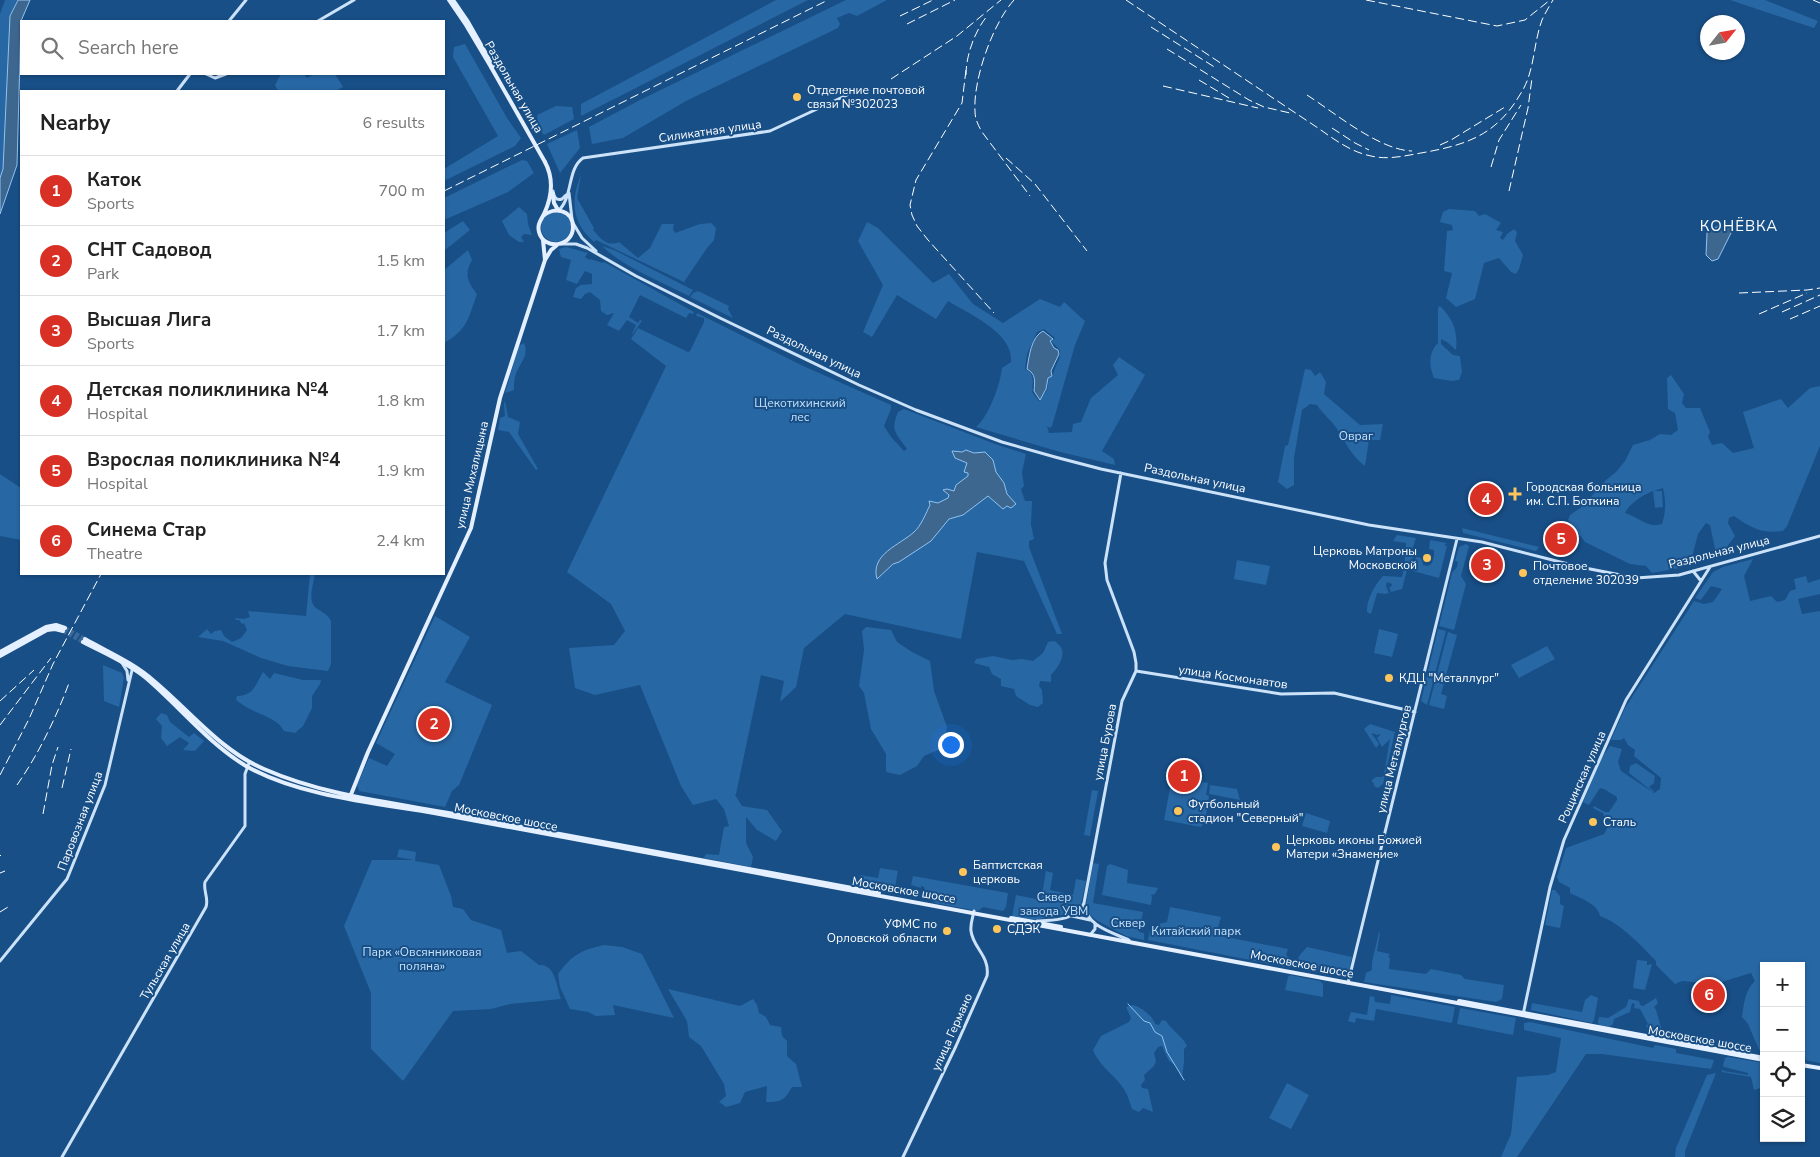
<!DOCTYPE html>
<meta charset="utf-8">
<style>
:root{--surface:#fff;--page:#f2f2f2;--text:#222;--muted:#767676;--line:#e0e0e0;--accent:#d93025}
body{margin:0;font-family:"Nunito Sans",sans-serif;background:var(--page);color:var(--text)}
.controls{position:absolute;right:15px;bottom:15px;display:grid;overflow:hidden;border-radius:0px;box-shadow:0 1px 4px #0004}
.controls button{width:45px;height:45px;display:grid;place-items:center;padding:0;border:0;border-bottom:1px solid var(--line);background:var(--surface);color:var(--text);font:25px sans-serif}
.compass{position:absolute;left:1700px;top:15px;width:45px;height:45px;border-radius:50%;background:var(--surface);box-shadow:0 1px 4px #0004;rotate:59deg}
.you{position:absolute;left:950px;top:744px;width:18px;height:18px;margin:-12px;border:4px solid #fff;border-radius:50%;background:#1a73e8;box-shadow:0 0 0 8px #1a73e833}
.badge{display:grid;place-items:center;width:32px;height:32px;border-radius:50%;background:var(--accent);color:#fff;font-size:16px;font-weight:700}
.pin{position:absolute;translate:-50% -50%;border:2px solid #fff;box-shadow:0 1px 5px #0006}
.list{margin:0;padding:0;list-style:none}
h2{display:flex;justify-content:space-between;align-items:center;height:65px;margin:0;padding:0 20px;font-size:21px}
h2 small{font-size:16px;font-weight:400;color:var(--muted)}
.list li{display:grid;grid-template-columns:32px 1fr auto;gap:15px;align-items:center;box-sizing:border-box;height:70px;padding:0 20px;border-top:1px solid var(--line)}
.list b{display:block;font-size:19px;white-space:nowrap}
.list p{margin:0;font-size:16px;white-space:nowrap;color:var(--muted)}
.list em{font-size:16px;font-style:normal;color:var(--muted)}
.icon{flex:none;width:28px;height:28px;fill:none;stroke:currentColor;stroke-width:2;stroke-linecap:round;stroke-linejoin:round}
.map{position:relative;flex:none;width:1820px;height:1157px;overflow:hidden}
.search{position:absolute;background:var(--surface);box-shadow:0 1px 4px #0004;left:20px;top:20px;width:425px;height:55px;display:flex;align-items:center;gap:12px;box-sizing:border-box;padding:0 18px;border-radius:0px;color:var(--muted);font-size:19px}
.panel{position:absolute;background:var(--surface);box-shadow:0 1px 4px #0004;left:20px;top:90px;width:425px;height:485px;border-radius:0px}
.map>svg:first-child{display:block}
.green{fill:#2767a4;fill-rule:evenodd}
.water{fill:#3e6790;stroke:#91c3f0}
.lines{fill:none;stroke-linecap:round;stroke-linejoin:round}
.stream{stroke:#91c3f0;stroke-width:1}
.primary-tunnel{stroke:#3b6999;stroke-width:4;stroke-dasharray:4 2;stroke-linecap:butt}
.secondary{stroke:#cbe2f9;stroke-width:3}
.primary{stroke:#e4f0ff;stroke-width:4}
.rail{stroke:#fff;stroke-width:1;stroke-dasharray:9 4;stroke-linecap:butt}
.primary-bridge{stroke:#e4f0ff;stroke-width:4}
.poi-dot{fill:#ffc55a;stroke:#184f87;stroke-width:2}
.labels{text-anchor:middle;stroke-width:4;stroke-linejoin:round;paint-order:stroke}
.street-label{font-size:12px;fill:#fff;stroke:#184f87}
.poi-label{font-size:12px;fill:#fff;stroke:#184f87;text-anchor:start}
.park-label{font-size:12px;fill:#c4e0fa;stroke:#184f87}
.quarter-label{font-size:15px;letter-spacing:1px;fill:#fff;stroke:#184f87}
</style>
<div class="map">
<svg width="1820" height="1157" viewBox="0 0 1820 1157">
<rect width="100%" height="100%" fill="#184f87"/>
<path class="green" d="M5,0H17L10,16L3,169L0,178V14Z
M776,0H808L581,116V104Z
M846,0H887L857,16L849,13L837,18L840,24L838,28L686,101L623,138L592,144L589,127L640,100Z
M1730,0H1765L1818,21L1814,28Z
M465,44L507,118L521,138L515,146L444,181V169L498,136L453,57L454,47Z
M281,74H304L307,78L315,74H335L343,87L336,91H278L275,85Z
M556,106L572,107L574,119L544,135L539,129L537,115Z
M577,130L580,148L560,173L547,144Z
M522,160L527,161L534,173L508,192L444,220V198Z
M581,175L577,198L594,228L593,230C601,239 607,247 619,242L638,258L650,248L662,224H674L673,229L675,233L700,224L711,223L716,228L714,240L707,248L684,282L596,240L594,242C572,223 570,201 581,175Z
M519,207L527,214L528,224L532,235L524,234L521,237L524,242H519L509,235L502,221Z
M1449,209L1475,211L1479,216L1485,214L1501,223L1496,230L1503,232L1500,238L1503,240L1507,234L1514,229L1517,232L1515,241L1523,255L1519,269L1516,274L1511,272L1499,258L1484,263L1475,299L1456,307L1446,298L1452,273L1444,271L1447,231L1453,230L1452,225L1440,222L1443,212Z
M541 227a15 15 0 1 1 30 0a15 15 0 1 1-30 0Z
M463,221L470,230L444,251V233Z
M867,222L878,228L933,283L949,274L973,304L1003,323L1040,299L1060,307L1064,302L1085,321L1075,345L1052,426L1050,428L1047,426L1049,433L1072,432L1073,424L1081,422L1091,398L1118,375L1113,365L1119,357L1145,375L1102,451L1114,459L1115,465L1060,452L976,427C989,416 1000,385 1002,368L1011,362C1014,333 969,314 948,301L936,319L897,295L872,337L863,332L883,285L858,241ZM1044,329L1055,338L1051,341C1054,344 1058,348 1060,351C1062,358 1053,368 1053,376L1049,378L1047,390L1039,401L1032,392L1033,381L1031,373L1025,369L1027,354L1037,332Z
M602,246L614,250L693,290L689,296C662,282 623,267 602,246Z
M566,247L588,253L585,257L589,260L590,259L603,263L604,262L694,312L693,314L689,313L686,318L640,295L629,317L638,323L640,320L642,321L631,336L636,325L627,320L619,331L607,325L614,313L607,315L601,311L600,300L590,292L585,294L581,299L573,297L576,288L581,285L592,284V274L585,271L577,284L566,280L571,260L561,257L559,249Z
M468,250L472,260C464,274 467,281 477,294C468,319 468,329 444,343V270Z
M698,291L729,306L728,309L733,318L690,297L693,293Z
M1440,306C1453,319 1458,331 1456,350L1447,342L1441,339V344L1453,355L1460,356L1462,372L1459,380L1452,381L1434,378C1429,366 1428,353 1438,343V308Z
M697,313L801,365L891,405V409L884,426L891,437L904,451L907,449C896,433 890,431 898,412L904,409L995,444L1026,454L1022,472L1024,486L1021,489L1025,501H1032L1031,525L1034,539L1029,541V547L1062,634H1057L1024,561L977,552L961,639L845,614L804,648L796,687L780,702L784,681L761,675L736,794L735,795L742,806L767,810L782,831L776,841L757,830L746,817V843L753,857L751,867L704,858L706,854L719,855L724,827L729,826L724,809L716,799L693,805L681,786L640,685L595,695L575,688L569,648L614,645L625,631L611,604L567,572L666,366L631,339L638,328L688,352L690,351L704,322V318L696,316Z
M524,343C530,357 518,364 515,377C514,381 514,386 514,390L505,393L519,346Z
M1305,369L1311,370L1315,376L1320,372L1326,382L1324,394L1360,425L1383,424L1380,440H1369L1365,466C1349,454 1346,441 1335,426C1330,419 1322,413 1317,405L1310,404L1302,410L1294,458V485L1287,489L1278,482L1285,446L1288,445Z
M1671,375L1684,394L1682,403L1686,408H1700L1710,432L1708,437L1712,445L1722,443L1733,453L1754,448L1743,412L1781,399L1788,408L1810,388L1820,386V446L1787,526L1783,531C1762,534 1751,528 1734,516L1729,518L1728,523L1735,536L1726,548L1720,552L1715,549L1710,525L1706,523L1698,534L1692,557L1680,568L1652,573L1646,566L1630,564L1585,542L1568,520L1570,515L1583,506L1606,480L1616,472L1625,461L1633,445L1650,440L1660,434L1671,435L1678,430L1675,413L1668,409L1667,378ZM1663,488C1666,502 1666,511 1662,524C1648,529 1637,516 1625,513C1630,503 1643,495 1653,491L1655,508L1663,507L1662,491H1654Z
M505,401L508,417L520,422L518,434L538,469L536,470L509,432L498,430L500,418L505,416L504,404Z
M0,474L21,488V540L0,536Z
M1462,528L1539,547L1536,551L1463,533Z
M1397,535L1416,538L1412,550L1414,551L1410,570H1407L1402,589L1391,592L1389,587H1391L1392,584L1387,582L1386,586L1389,593L1385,594L1377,593L1371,614L1367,612C1366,601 1375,584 1383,576L1402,577L1404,569L1406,543L1393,541Z
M1430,540L1447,543L1444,545L1447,546L1439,578L1413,571L1416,557L1422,558L1423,565L1428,566L1432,563L1434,556H1436H1434V550L1429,549Z
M1466,544L1469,546L1461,576L1466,584L1454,630L1439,626L1452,573L1457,567L1458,562L1455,561L1459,547Z
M1753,559L1744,576L1750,601L1771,596L1777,602L1785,600L1790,591L1796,589L1794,579L1806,576L1808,583L1820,579V594L1798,599L1802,614L1820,611V1063L1806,1060L1804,1054L1801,1053V966H1764V1051L1759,1050L1748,1024L1742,1017C1744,1003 1745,990 1755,981L1751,973L1715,984L1682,981L1675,984L1656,965V961C1640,945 1622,924 1600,916C1598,904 1580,898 1570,893V888L1559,882L1557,877L1566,848L1604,834L1611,821L1603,816L1604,814L1593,808L1594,806L1605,812H1609L1617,800V797L1604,789L1600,788L1589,805L1583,802L1602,757L1610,746L1622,749L1618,762L1621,771L1654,793L1660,789L1661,778L1634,756L1635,750L1628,745L1624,738L1621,740H1611L1625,708L1694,601L1704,604L1713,602L1722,589L1711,586L1701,600L1695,598L1713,572L1723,567Z
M1237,560L1270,566L1266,585L1234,579Z
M310,574H315C313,586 306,604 319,610C324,613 328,615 331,621V664L328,671L288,666L261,658L223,641L198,637L207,629L211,634L215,631L221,630L224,636L232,642L241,638L247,630L244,623L242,624L239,620H236L235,618L244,619L250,617L248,611L306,616Z
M435,616L470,637L445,682L492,705L459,785L452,791L445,807L359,791L357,785L369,758L387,766L395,754L376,743Z
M866,627L891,630L897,642L912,652L930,661L934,691L947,727L943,748L924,756L917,766L900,775L886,772V754L871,729L864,693L859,686L864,650L862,631Z
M1379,629L1398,634L1392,657L1374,653Z
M1438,629L1446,631L1427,705L1421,701Z
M1448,632L1457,635L1441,694L1447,696L1444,709L1429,705Z
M1054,641C1070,650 1060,665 1051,675V682L1040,681L1039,686L1042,690L1043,703L1038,707L1030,705L1016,696L1014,689L1001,686V679L992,674L989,667L974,663L976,659L993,656L1012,660L1022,659L1033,661L1043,653L1048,642Z
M1547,646L1555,659L1519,678L1511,665Z
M103,665L122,673L124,678L119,707L104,701Z
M263,672L270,679L274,673L303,680H321L320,684L312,696V708L303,726L295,733L284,731C277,718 262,716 250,709C245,707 241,703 236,700L237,696C254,696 255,685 263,672Z
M161,713L167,715L170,722L189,737L194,733L204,741L195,751L183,750L189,743L180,737L167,746L161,738L162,726L156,719Z
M1370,724L1395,732L1383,784L1378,788L1374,786V783L1372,782V780L1376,777H1382L1384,774L1390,739L1382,747L1377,738L1381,734L1377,735L1372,733V734L1379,744L1376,748L1364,729Z
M1636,763L1655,776L1654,783L1649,787L1654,791L1653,792L1629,773L1630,766Z
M1176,768L1198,771L1199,783L1201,784L1202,782L1208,783L1206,795L1209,796L1205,822L1201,827L1164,820L1173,772Z
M1210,785L1237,789L1240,800L1209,794Z
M1092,790L1098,791L1090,836L1084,835Z
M1306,813L1330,821L1327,833L1302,826Z
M399,849L416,852L415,861L439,865L451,896L453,907L463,909L471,920L501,930L507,953L521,951L539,965C555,963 557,987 561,999L510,1004L491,1009L453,1011L403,1081L371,1049V993L344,926L372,860H414L397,857Z
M1093,863L1099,864L1093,903L1143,912L1139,932L1144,933V940L1126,936L1096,920L1089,914L1086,905Z
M1110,864L1128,870L1127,883L1158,888L1155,894L1151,895L1152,897L1151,905L1102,895L1107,866Z
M880,868L898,871L894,892L874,889L863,883L860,875L878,878Z
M1046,871L1053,873L1050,890L1073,895L1076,879L1086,881L1081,904L1073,913L1034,920L1012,917L1016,895L1041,900Z
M913,876L1008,893L1006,907L1003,911L983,907L978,911L935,903L927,895L932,897L933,892L925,890L924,887L921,886V888L911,885Z
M1552,890H1555L1560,896V904L1564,906L1560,928L1545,925Z
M1170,907L1221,917L1216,935L1288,949L1286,955L1293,961L1291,968L1148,940L1150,931L1155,929L1159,924L1167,922Z
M1379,932L1380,933L1377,951L1390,954L1388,957L1390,958L1389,969L1426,974L1431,969L1461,975L1465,979L1504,985L1502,999L1496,1002L1364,982L1366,973L1372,970V962Z
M604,945L622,947L642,954L674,1018L613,1005L615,1015L596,1016L588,1012L570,1009L560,987L558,974C572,955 581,950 604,945Z
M1307,947L1352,957L1349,971L1344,977L1334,969L1321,966L1316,972L1296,968L1299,956Z
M1637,960L1647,961V965L1652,964L1645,990L1633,988Z
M1290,975L1320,981L1323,984V997L1285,990L1288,977Z
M668,989L740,1006L753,999L757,1005L759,1013L766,1017L770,1025L781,1027L782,1036L787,1041V1056L796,1064L802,1087H792C784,1101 781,1102 766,1102L767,1086L745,1092L740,1103L726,1107L719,1102L726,1096L724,1084L701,1046L689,1037L687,1021Z
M1391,995L1455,1007L1452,1023L1376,1009L1374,1021L1356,1018L1355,1023L1348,1021L1351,1012L1367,1015L1370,996L1374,997L1375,1002L1390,1004Z
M1591,995L1598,998L1594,1020L1592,1023L1531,1010L1532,1003L1582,1012L1585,1000Z
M1656,998L1658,1003L1654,1007L1656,1010L1663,1034L1679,1038L1678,1039L1663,1035L1653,1036L1646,1026L1648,1024L1640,1009L1634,1008L1635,1004L1632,1003L1630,1012L1614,1019L1613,1024L1609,1027L1599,1025L1598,1022L1599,1017L1608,1018L1626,1007L1629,999L1639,1001L1640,1005L1643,1006Z
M1133,1005C1141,1007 1153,1016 1155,1024L1159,1025L1162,1020L1166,1021C1172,1031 1182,1035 1187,1046L1184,1049V1062L1182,1078L1175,1065L1169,1061L1162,1046L1158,1047L1154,1053L1156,1061L1154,1066L1144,1075L1145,1080L1141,1085L1142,1088L1148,1089L1153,1112L1143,1108L1139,1112L1132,1109C1130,1103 1128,1096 1125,1091C1116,1075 1100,1068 1093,1050L1101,1036L1129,1022L1131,1018L1126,1007Z
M1460,1008L1516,1018L1513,1035L1457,1024Z
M1530,1022L1653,1048L1655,1045L1676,1049V1053L1714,1060L1711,1069L1602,1054H1586L1517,1157H1501L1511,1134L1517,1077L1548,1075L1556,1072L1561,1038L1524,1030V1023Z
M1728,1057L1764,1063V1087L1754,1090L1751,1077L1722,1072V1069L1724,1071L1748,1075V1073L1724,1067L1723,1066L1725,1058Z
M1716,1073L1685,1151V1157H1675L1676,1148L1707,1075Z
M1287,1083L1309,1095L1291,1129L1269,1118Z"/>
<path class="water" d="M18,0H30L21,21L17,165L0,214V178L3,169L10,16Z
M1730,225L1732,228L1731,233L1718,259L1712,261L1706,255L1707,233L1709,229L1721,226L1727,227Z
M1043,331L1053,339L1050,341L1054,348L1058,350L1059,354L1051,371L1052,376L1048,378L1046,389L1040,400L1034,391C1035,381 1036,374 1027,369C1029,357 1031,337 1043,331Z
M966,450L974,453L985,452L993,460L996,472L1004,483L1007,494L1016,504L1011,508L1007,506L1003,509L988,496L963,515L949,519L931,541L899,562L893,564L877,579C870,554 900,545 914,532C921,526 926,513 930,505L929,501L938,503L948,498L949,495L943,490L947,489L954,491L956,485L968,476V473L964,472L967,463L955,458L952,451L962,452Z"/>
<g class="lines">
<path class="stream" d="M1128,1004L1144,1021L1150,1023L1155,1032L1162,1036L1167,1052L1184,1080"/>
<path class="primary-tunnel" d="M65,628L85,639
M63,631L83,642"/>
<path class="secondary" d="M229,21L246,0
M318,21L354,0
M206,74L215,78L226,74
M177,91L190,74
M553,191C554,197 556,201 562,199L566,195
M569,193L572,219
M559,210C573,197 567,169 583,158L770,131L862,88
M573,223L582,238L596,251
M561,244H576L587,248L636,276L720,318L859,385L916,410L1002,442L1055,457L1101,469L1369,525L1482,542L1580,567L1636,578L1679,575L1820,536
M1693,571L1701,581
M122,663L127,671L128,680
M1136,671L1281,694L1334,693L1415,712
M1084,904C1086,926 1111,932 1129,940
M1072,916L1090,920
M1037,921C1054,920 1076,921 1084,903L1122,701L1136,671V663L1134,652L1107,580L1105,563L1121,473
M1090,935L1095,929V924
M0,961L67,879L105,785L133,666
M1348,983L1457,539
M1523,1015L1550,887L1564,840L1626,700L1710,567
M62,1157L206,907C209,898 203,891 205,882L245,826V774L249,763
M903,1157L956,1046L987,976C990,956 973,948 971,931C970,924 973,917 974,911"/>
<path class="primary" d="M449,0L466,25L491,67
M453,0L468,22L493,66
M553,194L554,203L558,210
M543,216C554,206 573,210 573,227C573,247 544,251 539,232C537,224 541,220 544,214C552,197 554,179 545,162
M543,240L545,260
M85,639C108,652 134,663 154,681C190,711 221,751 264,769C330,798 405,804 476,818C610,844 744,869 879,893
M83,642C104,653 128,663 146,678C179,706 208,743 246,766C299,796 374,803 434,813L1764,1060
M0,652L46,627L56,625L65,628
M0,656L47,630L55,629L63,631
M350,797L368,752L471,528L500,398L545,260L551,250L557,245
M1011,918L1061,927
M1459,1001L1764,1058
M1801,1065L1820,1068"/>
<path class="rail" d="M1014,0C993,23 973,79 975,111C975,119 978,125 982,132L1030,196
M1126,0L1318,128C1335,140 1351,152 1371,156C1388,160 1404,156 1421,153C1466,145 1496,136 1521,93C1535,71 1533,44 1542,20C1545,13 1549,7 1553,0
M1366,0L1497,26L1525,20L1550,0
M1813,0L1820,3
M900,16L933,0
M907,24L955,0
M1151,27L1216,68
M1167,49L1249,100L1264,107L1290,113
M966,70L962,103L916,180L910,205L912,215L917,226L928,240L994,313
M966,75C966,55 975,30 988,15
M891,79L957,36L1001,0
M1199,80L1229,98
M1163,86L1258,108
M1307,95C1335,113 1379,150 1412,151
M1332,128L1355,143L1369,150
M1440,145L1451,140L1505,107
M1006,158L1035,184L1087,251
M1491,167L1499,140L1521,105
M444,191L828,0
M1509,191L1528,108L1532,78
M1739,293L1807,290L1820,288
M1782,312L1820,295
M1759,314L1807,293
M1790,319L1820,306
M0,701L34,670
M0,725L51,658
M0,775L29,719L53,664L101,574
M17,785C38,755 56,718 69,683
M62,788L71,749
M43,814L52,765L58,747
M0,856L1,855
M0,873L5,871
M0,912L8,907"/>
<path class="primary-bridge" d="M491,67L545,162"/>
</g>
<g class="poi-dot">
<circle cx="797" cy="97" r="5"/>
<path d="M1512.5 486.5h5v5h5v5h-5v5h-5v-5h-5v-5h5z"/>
<circle cx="1427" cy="558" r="5"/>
<circle cx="1523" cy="573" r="5"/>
<circle cx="1389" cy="678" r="5"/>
<circle cx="1178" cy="811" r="5"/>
<circle cx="1593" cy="822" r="5"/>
<circle cx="1276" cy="847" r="5"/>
<circle cx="963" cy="872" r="5"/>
<circle cx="997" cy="929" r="5"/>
<circle cx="947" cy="931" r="5"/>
</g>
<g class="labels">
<g class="street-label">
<text transform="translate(514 87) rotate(60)" y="4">Раздольная улица</text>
<text transform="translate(710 131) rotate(-8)" y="4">Силикатная улица</text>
<text transform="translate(814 352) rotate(26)" y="4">Раздольная улица</text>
<text transform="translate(472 475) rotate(-77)" y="4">улица Михалицына</text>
<text transform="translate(1195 478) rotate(12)" y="4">Раздольная улица</text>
<text transform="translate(1719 552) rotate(-14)" y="4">Раздольная улица</text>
<text transform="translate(1233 677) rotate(8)" y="4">улица Космонавтов</text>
<text transform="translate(1105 742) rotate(-79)" y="4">улица Бурова</text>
<text transform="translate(1394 759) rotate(-76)" y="4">улица Металлургов</text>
<text transform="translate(1582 777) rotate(-66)" y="4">Рощинская улица</text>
<text transform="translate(506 817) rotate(11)" y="4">Московское шоссе</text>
<text transform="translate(80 821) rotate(-69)" y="4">Паровозная улица</text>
<text transform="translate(904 890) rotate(10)" y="4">Московское шоссе</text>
<text transform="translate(165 961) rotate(-60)" y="4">Тульская улица</text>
<text transform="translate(1302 964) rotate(11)" y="4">Московское шоссе</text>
<text transform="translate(952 1032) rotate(-66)" y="4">улица Германо</text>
<text transform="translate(1700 1039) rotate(10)" y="4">Московское шоссе</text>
</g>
<g class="poi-label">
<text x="807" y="94">Отделение почтовой<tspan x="807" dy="14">связи №302023</tspan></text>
<text x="1526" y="491">Городская больница<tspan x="1526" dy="14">им. С.П. Боткина</tspan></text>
<text x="1417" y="555" text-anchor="end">Церковь Матроны<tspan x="1417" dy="14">Московской</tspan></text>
<text x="1533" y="570">Почтовое<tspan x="1533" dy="14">отделение 302039</tspan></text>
<text x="1399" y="682">КДЦ "Металлург"</text>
<text x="1188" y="808">Футбольный<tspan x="1188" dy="14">стадион "Северный"</tspan></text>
<text x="1603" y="826">Сталь</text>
<text x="1286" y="844">Церковь иконы Божией<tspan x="1286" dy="14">Матери «Знамение»</tspan></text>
<text x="973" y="869">Баптистская<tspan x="973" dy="14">церковь</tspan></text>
<text x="937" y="928" text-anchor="end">УФМС по<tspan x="937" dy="14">Орловской области</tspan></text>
<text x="1007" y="933">СДЭК</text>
</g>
<g class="park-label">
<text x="800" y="407">Щекотихинский<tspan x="800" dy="14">лес</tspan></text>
<text x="1356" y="440">Овраг</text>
<text x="1054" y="901">Сквер<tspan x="1054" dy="14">завода УВМ</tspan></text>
<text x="1128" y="927">Сквер</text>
<text x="1196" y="935">Китайский парк</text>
<text x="422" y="956">Парк «Овсянниковая<tspan x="422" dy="14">поляна»</tspan></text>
</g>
<g class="quarter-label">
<text x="1739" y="231">КОНЁВКА</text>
</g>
</g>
</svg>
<div class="controls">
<button>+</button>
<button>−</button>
<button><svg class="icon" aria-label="locate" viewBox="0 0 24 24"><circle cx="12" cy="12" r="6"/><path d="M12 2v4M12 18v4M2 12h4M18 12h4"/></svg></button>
<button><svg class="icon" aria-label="layers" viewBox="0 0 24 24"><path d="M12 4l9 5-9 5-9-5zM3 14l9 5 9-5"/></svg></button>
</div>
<svg class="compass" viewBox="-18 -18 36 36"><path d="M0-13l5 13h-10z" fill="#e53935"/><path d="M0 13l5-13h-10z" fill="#767676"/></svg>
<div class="you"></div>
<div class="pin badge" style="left:1184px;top:776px">1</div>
<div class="pin badge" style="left:434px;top:724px">2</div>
<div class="pin badge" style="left:1487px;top:565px">3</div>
<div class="pin badge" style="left:1486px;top:499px">4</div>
<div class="pin badge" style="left:1561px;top:539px">5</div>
<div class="pin badge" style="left:1709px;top:995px">6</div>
<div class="search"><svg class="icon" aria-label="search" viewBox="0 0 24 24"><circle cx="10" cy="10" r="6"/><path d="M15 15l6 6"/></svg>Search here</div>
<section class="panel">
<h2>Nearby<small>6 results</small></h2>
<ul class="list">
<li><span class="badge">1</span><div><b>Каток</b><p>Sports</p></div><em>700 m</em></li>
<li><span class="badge">2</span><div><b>СНТ Садовод</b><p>Park</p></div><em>1.5 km</em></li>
<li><span class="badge">3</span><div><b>Высшая Лига</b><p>Sports</p></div><em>1.7 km</em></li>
<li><span class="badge">4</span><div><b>Детская поликлиника №4</b><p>Hospital</p></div><em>1.8 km</em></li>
<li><span class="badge">5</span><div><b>Взрослая поликлиника №4</b><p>Hospital</p></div><em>1.9 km</em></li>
<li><span class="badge">6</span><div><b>Синема Стар</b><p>Theatre</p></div><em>2.4 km</em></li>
</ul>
</section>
</div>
